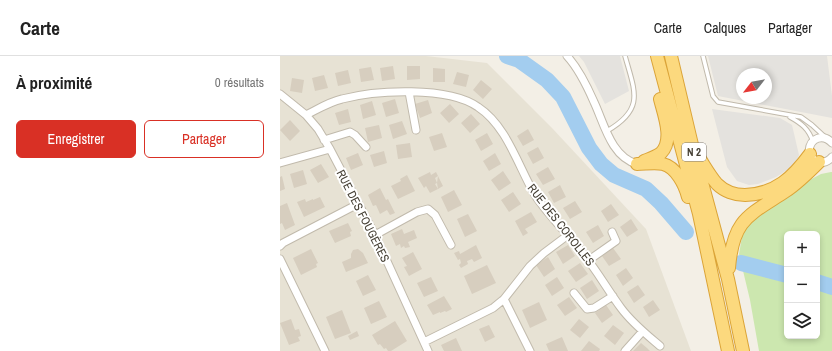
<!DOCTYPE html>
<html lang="fr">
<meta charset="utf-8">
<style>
:root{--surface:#fff;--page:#f2f2f2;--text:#222;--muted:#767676;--line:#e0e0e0;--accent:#d93025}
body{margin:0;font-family:"Archivo Narrow",sans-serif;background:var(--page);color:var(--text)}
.controls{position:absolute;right:12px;bottom:12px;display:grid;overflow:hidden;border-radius:6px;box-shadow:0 2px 6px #0003}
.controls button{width:36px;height:36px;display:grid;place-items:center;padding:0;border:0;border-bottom:1px solid var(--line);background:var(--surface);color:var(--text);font:20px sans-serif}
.compass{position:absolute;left:456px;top:12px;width:36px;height:36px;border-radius:50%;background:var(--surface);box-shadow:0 2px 6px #0003;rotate:239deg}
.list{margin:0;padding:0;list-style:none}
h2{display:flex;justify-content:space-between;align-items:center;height:52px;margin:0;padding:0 16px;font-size:17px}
h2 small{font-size:13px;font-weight:400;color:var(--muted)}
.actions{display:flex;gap:8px;padding:12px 16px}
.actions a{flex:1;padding:9px 0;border:1px solid var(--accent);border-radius:6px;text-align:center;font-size:14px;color:var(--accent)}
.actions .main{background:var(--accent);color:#fff}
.icon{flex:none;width:22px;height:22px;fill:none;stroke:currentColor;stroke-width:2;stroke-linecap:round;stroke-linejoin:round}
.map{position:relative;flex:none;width:552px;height:295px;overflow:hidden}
header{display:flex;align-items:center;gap:24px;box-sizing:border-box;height:56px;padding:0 20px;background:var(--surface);border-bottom:1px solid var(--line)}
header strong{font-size:19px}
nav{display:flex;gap:22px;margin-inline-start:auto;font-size:14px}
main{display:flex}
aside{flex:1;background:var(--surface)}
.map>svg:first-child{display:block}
.residential{fill:#e7e2d4}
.green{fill:#cce7af;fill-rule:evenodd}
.parking{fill:#e4e2de;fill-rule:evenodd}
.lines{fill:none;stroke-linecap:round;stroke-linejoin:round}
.river{stroke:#a3cdef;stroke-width:16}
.building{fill:#d7cebf}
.service-casing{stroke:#c1baac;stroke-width:5.5}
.minor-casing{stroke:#c1baac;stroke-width:9}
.trunk-casing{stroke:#dba438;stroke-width:14}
.service{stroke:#fff;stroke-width:3.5}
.minor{stroke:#fff;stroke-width:7}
.trunk{stroke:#fcd97e;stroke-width:12}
.labels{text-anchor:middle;stroke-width:4;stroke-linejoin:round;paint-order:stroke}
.shield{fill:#fff;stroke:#7e7972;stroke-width:1}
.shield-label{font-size:11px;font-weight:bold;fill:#464035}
.street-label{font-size:12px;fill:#464035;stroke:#fff}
</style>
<header>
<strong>Carte</strong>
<nav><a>Carte</a><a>Calques</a><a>Partager</a></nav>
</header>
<main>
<aside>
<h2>À proximité<small>0 résultats</small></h2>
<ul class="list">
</ul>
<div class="actions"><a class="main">Enregistrer</a><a>Partager</a></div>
</aside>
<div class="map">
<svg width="552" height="295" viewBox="0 0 552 295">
<rect width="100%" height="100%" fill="#f3efe6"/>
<path class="residential" d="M0,0H146L207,7L272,72L366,173L411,295H0Z"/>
<path class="green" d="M551,116H552V295H479L470,244L459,198L463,175L472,164L524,127L541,118ZM507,178H537V280H507Z"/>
<path class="parking" d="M299,0H340L349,35L325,48L304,6Z
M428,0H547L552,40V62L438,40ZM462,18H486V42H462Z
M432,53L500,62L512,69L519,99L517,104L509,113L496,121L478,128L469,129L457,125L447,111Z"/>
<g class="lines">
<path class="river" d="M227,0L239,4L267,24L283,41L309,92L321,108L334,119L366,133L381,147L406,176
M461,207L507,219
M537,226L552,231"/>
</g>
<path class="building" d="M113,10L115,23L102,25L100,12Z
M127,10H140V23L127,24Z
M91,11L94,24L81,26L79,13Z
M153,12L165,13V26H153Z
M68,14L71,27L58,30L55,17Z
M177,16L189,19L186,31L173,28Z
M44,19L48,32L35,35L32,22Z
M12,22L24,24L22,37L10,35Z
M201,24L212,33L203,43L193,34Z
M115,43L119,57L106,61L102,47Z
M148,44L152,57L140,62L135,48Z
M92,45L96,59L83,63L80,49Z
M170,48L179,58L169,67L160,57Z
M68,53L71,66L59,69L55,57Z
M191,58L200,68L190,77L181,67Z
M10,64L20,75L10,85L0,74Z
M122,65L127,78L113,83L109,69Z
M99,69L102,82L88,86L85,72Z
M248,73L254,84L243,90L237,80Z
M162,77L167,91L154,95L149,81Z
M207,77L213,88L201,95L195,84Z
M130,87L132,101L118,103L116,89Z
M258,91L264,102L253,108L247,97Z
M104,95L107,107L94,111L90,99Z
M78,97L83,109L71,114L66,102Z
M215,97L221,108L209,115L203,105Z
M41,108L49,121L38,127L30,114Z
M268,111L275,123L263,129L256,118Z
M23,114L27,128L14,132L10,118Z
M223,115L231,127L219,135L211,124Z
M150,116L151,119L156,116L158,120L155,122L157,127L158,120L163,130L158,133L157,127L155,128L158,133L150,137L146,130L144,132L138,122Z
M127,119L135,135L118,143L111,130L121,125L120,123Z
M2,120L5,133L0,135V121Z
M280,129L286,141L274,147L268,136Z
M100,132L106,144L108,143L115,157L110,159L107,154L100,158L96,149L93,150L88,139Z
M174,134L182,149L168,156L161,141Z
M233,136L241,148L229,156L221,144Z
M40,141L45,151L24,161L17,146L25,143L26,146L33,143V144Z
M295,145L302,156L290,163L283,152Z
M7,147L15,169L5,174L2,167L0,168V150Z
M331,148L339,159L328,166L321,155Z
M251,156L257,166L245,173L248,177L243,180L235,165Z
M188,158L197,175L185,181L177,163Z
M351,163L358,174L347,181L340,171Z
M68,167L72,175L70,176L71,180L55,187L49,175Z
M318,169L324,180L313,187L306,176Z
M122,173L124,178L134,174L137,182L128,186L130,191L125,192L124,190L121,192L120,188L116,190L111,178Z
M196,189L202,202L194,206L192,203L187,205L188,208L181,212L179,209L181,207L180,203L178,204L174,197L179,195L180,198Z
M288,189L295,200L283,208L276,196Z
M333,192L341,203L329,210L322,200Z
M31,193L38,207L36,208L37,211L21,219L13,202Z
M78,193L83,197L88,207L66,216L62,206L71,202V198L73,194Z
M133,196L142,213L129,220L124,211L127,210L122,202Z
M268,201L275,213L264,221L256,209Z
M300,207L308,218L296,226L288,215Z
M207,209L216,227L192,238L184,220Z
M346,212L353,222L343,230L336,219Z
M88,219L96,234L83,240L76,225Z
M151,221L158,235L144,241L137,227Z
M277,221L284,232L272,240L265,229Z
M312,224L319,235L307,243L300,232Z
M358,229L365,239L354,247L347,236Z
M164,240L172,253L166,256L165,255L160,257V256L153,259L147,249Z
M289,241L297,252L285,260L277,249Z
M373,244L380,254L369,261L363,251Z
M99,245L107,261L91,268L84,252Z
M259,246L267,264L250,272L242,254Z
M326,249L333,259L322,267L315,257Z
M62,254L71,277L55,283L46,261Z
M11,263L15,274L19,273L21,280L18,281L20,285L9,289L0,267Z
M299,263L309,271L300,282L290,274Z
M115,265L127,285L111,295H108L106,292L104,293L100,288L98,289L92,279Z
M209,269L215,281L205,286L199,273Z
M333,269L344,277L335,289L324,280Z
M77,275L79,280L70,284L68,280Z
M282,281L288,295H269L266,288Z
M176,282L182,295H164L161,289Z
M309,285L320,293L319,295H301Z
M361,287L367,292L370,295H353Z"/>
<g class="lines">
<defs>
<path id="service" d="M423,0L433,40L438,46L521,61L532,69L545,81
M510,61C521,67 529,73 533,86
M327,75C365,53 355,36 345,0"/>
<path id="minor" d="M287,0C299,13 307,30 314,46C324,67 331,101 357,108
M129,36L136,74
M0,38L26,59L38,73L50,93L95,179L148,295
M26,59C38,53 49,46 62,43C96,34 168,30 198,51C227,70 238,110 255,139C268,159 286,176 301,195C316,213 327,233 341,252C352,267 366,278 380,290
M44,84L70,76L75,79L86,91
M552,87C543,77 530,82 529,95C532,107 544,110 552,101
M0,107L50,93
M95,179L137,156L148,153L155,159L171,189
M0,190L3,187L78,148
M0,203L45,295
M309,204L336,185L332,176
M294,237L307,253L314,252L333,240
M224,243L250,295
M144,286L213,252L224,243L250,210L264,197L288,179
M345,295L362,276"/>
<path id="trunk" d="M377,0L419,158L448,295
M391,0L413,93L448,223L463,295
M418,100C424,109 430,120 437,128C444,135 455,139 465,139C496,138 513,121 530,98
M364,105C369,103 376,101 381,97C394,84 384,59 380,43
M357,108C365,108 375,106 383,108C396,111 405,129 408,141
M449,212C453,163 468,160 506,135C518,127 529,116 539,106"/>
</defs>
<use href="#service" class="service-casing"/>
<use href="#minor" class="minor-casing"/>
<use href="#trunk" class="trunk-casing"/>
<use href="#service" class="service"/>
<use href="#minor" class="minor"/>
<use href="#trunk" class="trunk"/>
</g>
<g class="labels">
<rect class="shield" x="402" y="87" width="24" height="18" rx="3"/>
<g class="shield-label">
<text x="414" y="100">N 2</text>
</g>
<g class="street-label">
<text transform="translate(83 160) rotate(63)" y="4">RUE DES FOUGÈRES</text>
<text transform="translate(281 169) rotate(52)" y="4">RUE DES COROLLES</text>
</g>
</g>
</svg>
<div class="controls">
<button>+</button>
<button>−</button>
<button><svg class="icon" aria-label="layers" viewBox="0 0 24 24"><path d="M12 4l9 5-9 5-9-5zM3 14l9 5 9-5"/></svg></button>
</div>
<svg class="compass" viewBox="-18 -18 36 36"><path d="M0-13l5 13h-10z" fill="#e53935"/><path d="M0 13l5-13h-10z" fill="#767676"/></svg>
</div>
</main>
